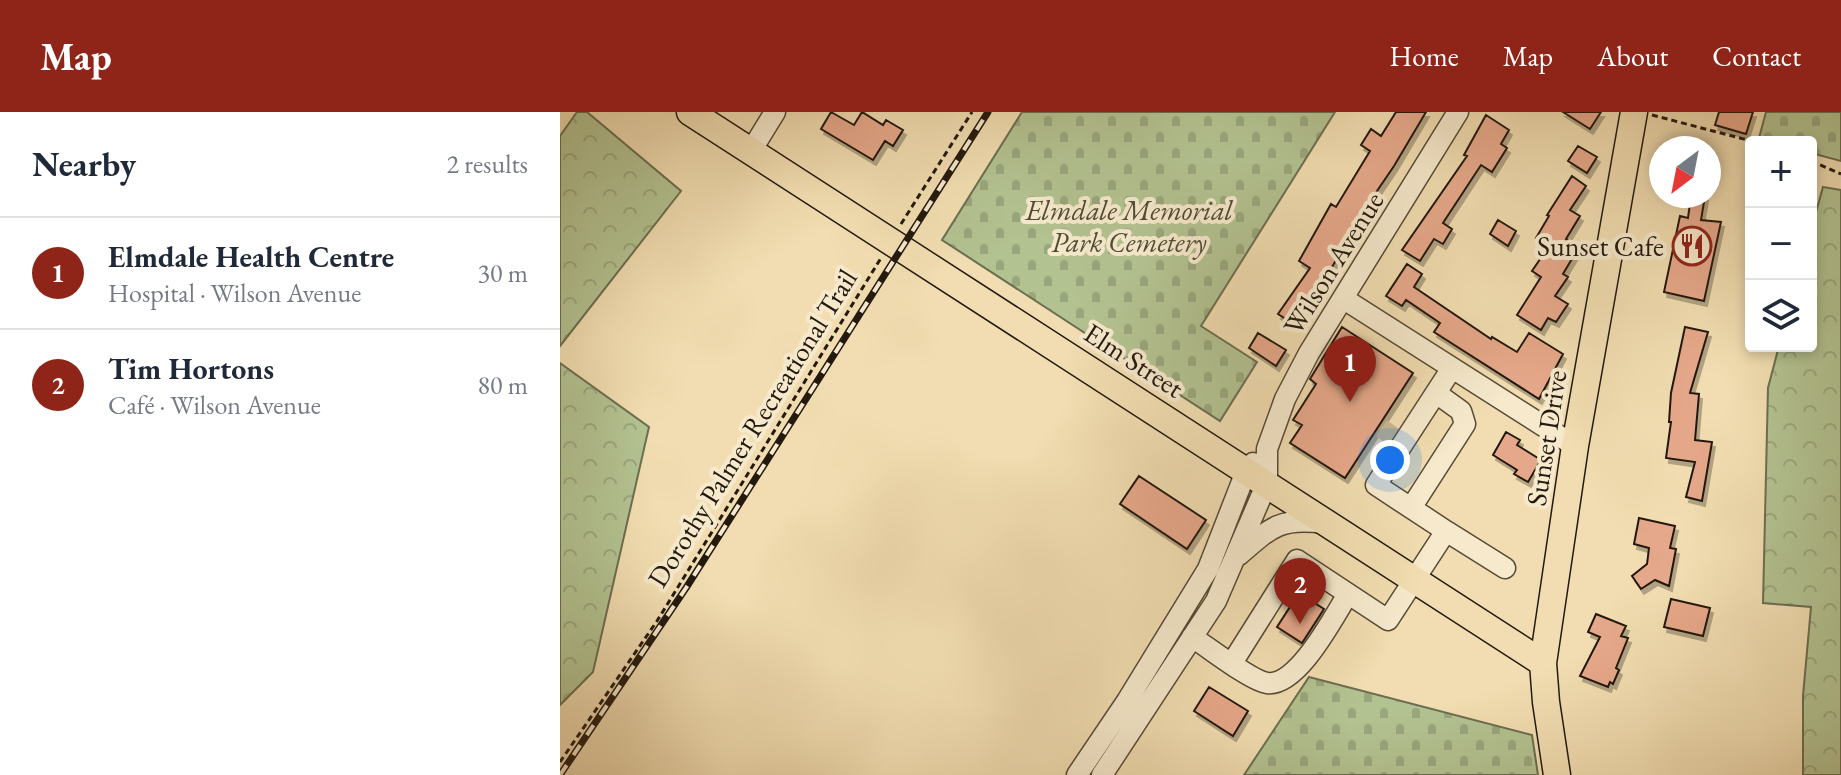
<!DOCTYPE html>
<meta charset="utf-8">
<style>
:root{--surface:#fff;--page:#f2f2f3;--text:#1f2937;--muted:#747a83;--line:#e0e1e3;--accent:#8f2418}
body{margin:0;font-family:"EB Garamond",serif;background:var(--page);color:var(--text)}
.controls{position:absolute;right:24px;top:24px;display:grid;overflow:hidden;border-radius:8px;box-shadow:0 4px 12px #0003}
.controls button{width:72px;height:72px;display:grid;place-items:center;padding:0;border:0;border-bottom:2px solid var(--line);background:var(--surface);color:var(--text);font:40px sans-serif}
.compass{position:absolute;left:1089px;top:24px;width:72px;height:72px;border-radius:50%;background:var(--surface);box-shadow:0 4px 12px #0003;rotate:212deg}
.you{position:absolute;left:830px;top:348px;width:28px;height:28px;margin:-20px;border:6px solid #fff;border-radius:50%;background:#1a73e8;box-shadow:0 0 0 12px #1a73e833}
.badge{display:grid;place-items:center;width:52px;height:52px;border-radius:50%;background:var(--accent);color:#fff;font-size:26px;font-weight:700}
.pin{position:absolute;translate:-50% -66px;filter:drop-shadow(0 2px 4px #0008)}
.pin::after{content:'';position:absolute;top:42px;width:28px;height:24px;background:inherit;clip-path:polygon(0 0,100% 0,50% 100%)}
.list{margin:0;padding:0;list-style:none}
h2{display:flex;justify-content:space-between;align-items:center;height:104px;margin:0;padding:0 32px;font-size:34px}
h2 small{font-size:26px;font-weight:400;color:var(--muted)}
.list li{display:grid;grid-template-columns:52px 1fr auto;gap:24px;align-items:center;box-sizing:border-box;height:112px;padding:0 32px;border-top:2px solid var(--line)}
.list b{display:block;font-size:30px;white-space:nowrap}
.list p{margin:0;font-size:26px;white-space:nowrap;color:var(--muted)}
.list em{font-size:26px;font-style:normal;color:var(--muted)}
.icon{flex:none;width:44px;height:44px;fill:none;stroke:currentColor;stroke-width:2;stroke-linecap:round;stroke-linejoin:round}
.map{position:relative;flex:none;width:1281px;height:663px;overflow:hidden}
header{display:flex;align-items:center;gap:48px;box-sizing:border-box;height:112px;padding:0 40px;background:var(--accent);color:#fff}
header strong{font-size:38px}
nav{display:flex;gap:44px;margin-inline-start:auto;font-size:28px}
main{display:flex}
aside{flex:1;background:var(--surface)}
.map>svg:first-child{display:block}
.forest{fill:url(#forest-crowns);stroke:#6b6e50;stroke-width:2}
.cemetery{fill:url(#cemetery-stones);stroke:#6b6e50;stroke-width:2}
.building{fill:#e6a88a;stroke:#23190e;stroke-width:2;filter:url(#shadow)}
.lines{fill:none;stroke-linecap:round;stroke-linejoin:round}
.minor-tunnel{stroke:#c8b690;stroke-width:20;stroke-dasharray:20 10;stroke-linecap:butt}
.minor-casing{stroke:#564a37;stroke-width:23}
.major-casing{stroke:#23190e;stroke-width:29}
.path{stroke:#23190e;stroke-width:3;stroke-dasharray:6 4;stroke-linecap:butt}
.minor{stroke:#f6e9cc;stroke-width:20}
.major{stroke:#f1ddb1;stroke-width:26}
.rail-casing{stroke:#23190e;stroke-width:7}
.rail{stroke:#f6e9cc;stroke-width:4;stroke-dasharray:12;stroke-linecap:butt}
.labels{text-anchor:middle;stroke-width:8;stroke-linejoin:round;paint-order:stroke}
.park-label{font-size:28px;font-style:italic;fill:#4e4c35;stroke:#f6e9cc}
.poi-label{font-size:28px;fill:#23190e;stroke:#f6e9cc;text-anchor:end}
.street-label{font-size:28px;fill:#23190e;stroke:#f6e9cc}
</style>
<header>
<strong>Map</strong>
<nav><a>Home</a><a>Map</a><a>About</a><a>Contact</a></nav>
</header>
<main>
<aside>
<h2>Nearby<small>2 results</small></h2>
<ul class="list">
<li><span class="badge">1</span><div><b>Elmdale Health Centre</b><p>Hospital · Wilson Avenue</p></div><em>30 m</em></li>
<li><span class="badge">2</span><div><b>Tim Hortons</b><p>Café · Wilson Avenue</p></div><em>80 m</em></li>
</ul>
</aside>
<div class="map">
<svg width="1281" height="663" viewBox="0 0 1281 663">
<defs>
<pattern id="forest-crowns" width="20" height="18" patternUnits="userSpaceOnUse" patternTransform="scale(2)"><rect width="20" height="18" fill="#b3c291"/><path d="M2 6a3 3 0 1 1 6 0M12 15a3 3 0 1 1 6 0" fill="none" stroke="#9aa67c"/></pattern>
<pattern id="cemetery-stones" width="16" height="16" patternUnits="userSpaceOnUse" patternTransform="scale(2)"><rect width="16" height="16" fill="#b3c291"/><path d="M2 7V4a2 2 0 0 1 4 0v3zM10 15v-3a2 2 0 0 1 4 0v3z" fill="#9aa67c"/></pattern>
<filter id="shadow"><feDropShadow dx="3" dy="5" stdDeviation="0" flood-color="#0004"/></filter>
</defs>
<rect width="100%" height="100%" fill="#f1ddb1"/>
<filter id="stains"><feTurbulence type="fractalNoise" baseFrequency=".0025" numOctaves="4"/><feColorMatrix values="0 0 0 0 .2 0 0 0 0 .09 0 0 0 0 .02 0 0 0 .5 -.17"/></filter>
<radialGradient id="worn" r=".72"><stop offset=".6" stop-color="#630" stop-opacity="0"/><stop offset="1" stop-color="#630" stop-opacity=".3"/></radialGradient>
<path class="forest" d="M17,0H27L121,79L0,234V24Z
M1263,75L1281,78V663H1243V584L1251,495L1203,491L1208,276L1219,234H1251V118Z
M0,251L89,315L33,560L0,593Z"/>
<path class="cemetery" d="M462,0H775L641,214L697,250L660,309L382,128Z
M1206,0H1281V49L1251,41V30H1215L1199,26Z
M749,565L972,623L978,663H684Z"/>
<path class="building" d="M271,0L294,13L302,0L323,13L326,8L343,18L333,34L325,29L313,48L261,17Z
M836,0H866L834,54L785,126L788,128L737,214L718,202L750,156L739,149L771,92L776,95L810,39L801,33L811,17L821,24Z
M1003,0H1041L1030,17Z
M1159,0H1193L1186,22L1155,13Z
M926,3L949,18L941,32L947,36L932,60L921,53L883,111L892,117L883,132L874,127L860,149L842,138L907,44L904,43Z
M1018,34L1037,45L1027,61L1008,49Z
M1012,64L1026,74L1010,98L1020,104L1006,127L1019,135L1003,162L1008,165L995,184L1008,192L996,210L988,206L981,218L957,203L981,165L972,159L989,134L976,126L989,104L987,103Z
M1131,84H1145L1141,108L1161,110L1144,189L1104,180L1120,104L1128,106Z
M938,108L956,119L948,134L930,122Z
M847,152L862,162L854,175L931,227L932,225L957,240L969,221L1003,242L979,287L874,220L880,211L846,188L842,194L826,184Z
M782,215L853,261L785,366L730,331L742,313L733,308L756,272L750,267Z
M1125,215L1148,220L1130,281L1139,282L1135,328L1152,330L1142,389L1126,385L1135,350L1106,346L1111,310H1109L1111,281Z
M698,221L726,238L716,254L689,236Z
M946,320L960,328L957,333L981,348L968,370L954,362L957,358L933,343Z
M579,364L646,408L627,437L560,392Z
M1079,406L1115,414L1110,436L1116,437L1109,474L1095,468L1081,477L1072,464L1087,452L1089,436L1074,432Z
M739,481L764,497L742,531L717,515Z
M1111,487L1150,496L1143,524L1104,515Z
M1036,502L1066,514L1061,524L1068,526L1056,556L1059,558L1053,572L1050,570L1048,575L1020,564L1040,525L1028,520Z
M649,575L688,599L673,624L634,599Z"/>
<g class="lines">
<path class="minor-tunnel" d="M824,330L835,314"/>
<defs>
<path id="minor" d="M191,39L215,0
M784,187L1015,334
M851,396L905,312L901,299L876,281
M886,419L945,456
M679,443C711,415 721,405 764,411
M632,525C648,535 691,569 707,571C738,575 774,504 788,482
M672,551L737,448L828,508L886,419L816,373L892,256
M517,663L567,589L648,457L687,357L693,351
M542,663L656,489L707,371V337L725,287L749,241L898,0"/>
<path id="major" d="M130,0L983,551
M997,663L986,590L983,551L1015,334L1074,0"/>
</defs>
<use href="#minor" class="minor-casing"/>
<use href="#major" class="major-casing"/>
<path class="path" d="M1092,3L1195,30
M1251,49L1281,62
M341,112L412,0
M0,650L97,509L321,146"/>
<use href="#minor" class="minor"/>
<use href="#major" class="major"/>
<defs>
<path id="rail" d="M0,663L126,476L428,0"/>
</defs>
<use href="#rail" class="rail-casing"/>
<use href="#rail" class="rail"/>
</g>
<defs>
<symbol id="restaurant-ring" viewBox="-11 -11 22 22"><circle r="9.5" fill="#f6e9cc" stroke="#8f2418" stroke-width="1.5"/><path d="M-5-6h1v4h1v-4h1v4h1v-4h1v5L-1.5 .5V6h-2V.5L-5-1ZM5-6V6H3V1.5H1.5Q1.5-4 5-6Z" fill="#8f2418"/></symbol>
</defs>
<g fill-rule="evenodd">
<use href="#restaurant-ring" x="1110" y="112" width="44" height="44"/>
</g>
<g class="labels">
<g class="park-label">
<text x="569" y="108">Elmdale Memorial<tspan x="569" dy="32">Park Cemetery</tspan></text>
</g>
<g class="poi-label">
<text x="1104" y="144">Sunset Cafe</text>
</g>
<g class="street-label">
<text transform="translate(773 151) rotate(-58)" y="10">Wilson Avenue</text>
<text transform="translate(574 248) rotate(33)" y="10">Elm Street</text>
<text transform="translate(192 316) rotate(-58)" y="10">Dorothy Palmer Recreational Trail</text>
<text transform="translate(986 326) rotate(-81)" y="10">Sunset Drive</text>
</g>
</g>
<rect width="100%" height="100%" filter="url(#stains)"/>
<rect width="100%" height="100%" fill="url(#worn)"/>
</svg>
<div class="controls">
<button>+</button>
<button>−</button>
<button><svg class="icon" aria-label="layers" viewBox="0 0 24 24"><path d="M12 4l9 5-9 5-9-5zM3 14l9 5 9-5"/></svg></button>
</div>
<svg class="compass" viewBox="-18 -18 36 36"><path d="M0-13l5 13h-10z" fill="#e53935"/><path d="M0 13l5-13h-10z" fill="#747a83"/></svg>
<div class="you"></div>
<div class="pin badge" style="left:790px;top:290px">1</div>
<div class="pin badge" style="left:740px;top:512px">2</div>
</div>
</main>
